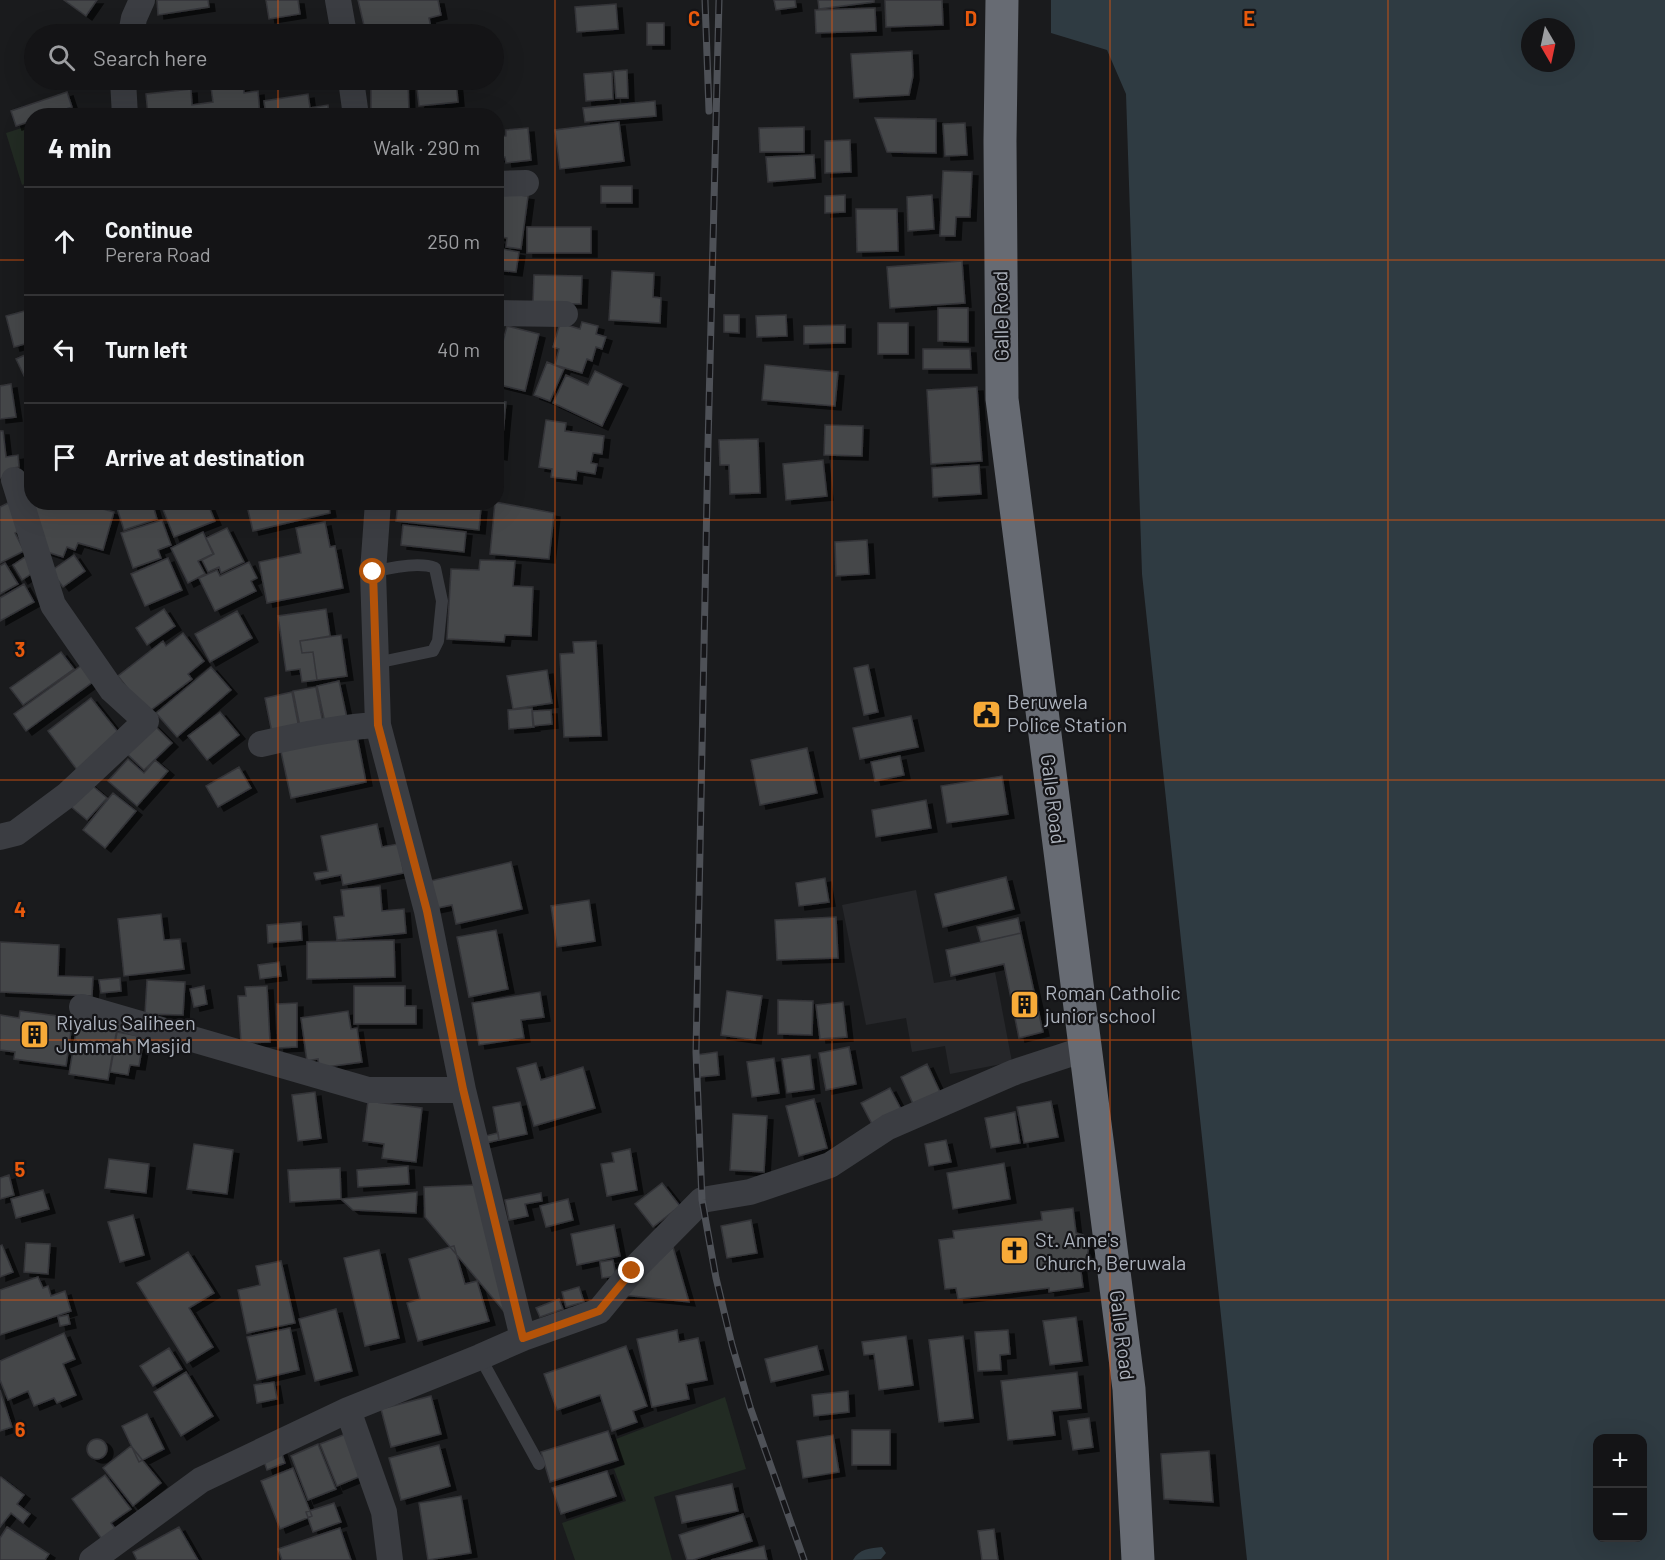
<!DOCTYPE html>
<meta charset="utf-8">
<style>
:root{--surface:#141416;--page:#212123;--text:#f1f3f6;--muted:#9d9ea1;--line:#333335}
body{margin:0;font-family:Barlow,sans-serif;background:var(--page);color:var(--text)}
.controls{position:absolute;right:18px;bottom:18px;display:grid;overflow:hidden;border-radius:12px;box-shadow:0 6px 24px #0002}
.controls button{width:54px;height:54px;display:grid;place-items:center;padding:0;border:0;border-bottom:2px solid var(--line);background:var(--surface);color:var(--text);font:30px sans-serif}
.compass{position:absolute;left:1521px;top:18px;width:54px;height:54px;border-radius:50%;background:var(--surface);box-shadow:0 6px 24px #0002;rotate:171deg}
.stop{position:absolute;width:18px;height:18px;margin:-14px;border:4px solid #b45309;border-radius:50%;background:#fff}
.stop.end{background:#b45309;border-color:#fff;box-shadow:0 2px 6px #0008}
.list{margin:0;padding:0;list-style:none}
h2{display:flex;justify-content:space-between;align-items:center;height:78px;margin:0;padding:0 24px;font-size:26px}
h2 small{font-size:20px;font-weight:400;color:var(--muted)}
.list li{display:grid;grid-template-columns:39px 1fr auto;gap:18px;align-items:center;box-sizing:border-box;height:108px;padding:0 24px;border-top:2px solid var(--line)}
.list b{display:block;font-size:22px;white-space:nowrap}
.list p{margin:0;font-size:20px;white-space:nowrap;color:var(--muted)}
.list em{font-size:20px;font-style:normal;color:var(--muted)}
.icon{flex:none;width:33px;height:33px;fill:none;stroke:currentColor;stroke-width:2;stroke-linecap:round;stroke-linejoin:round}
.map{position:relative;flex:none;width:1665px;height:1560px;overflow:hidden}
.search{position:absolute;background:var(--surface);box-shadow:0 6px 24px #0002;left:24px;top:24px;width:480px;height:66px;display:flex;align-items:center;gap:15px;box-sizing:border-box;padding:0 21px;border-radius:33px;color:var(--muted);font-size:22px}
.panel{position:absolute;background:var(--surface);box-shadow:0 6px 24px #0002;left:24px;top:108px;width:480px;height:402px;border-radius:24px}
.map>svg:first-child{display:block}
.built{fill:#26272a}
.green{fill:#222b23}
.water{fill:#2f3b42;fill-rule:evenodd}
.building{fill:#44464a;stroke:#343539;stroke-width:1.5;filter:url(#shadow)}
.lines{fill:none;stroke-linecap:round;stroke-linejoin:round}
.lane{stroke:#3b3d42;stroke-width:12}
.street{stroke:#3b3d42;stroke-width:26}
.highway{stroke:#676b73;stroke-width:33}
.rail-casing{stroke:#4e5157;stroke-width:7}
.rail{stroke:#151518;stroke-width:4.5;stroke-dasharray:14;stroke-linecap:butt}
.route{stroke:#b45309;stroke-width:8}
.grid{fill:none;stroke:#e8590c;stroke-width:1.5;stroke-opacity:0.55}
.labels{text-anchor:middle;stroke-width:4.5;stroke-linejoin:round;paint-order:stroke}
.street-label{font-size:20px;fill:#adb3bd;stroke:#151518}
.poi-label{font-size:20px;fill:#adb3bd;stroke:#151518;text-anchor:start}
.grid-label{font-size:20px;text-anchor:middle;font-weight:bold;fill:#e8590c;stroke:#151518;stroke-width:4.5;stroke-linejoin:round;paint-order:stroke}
</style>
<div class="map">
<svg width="1665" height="1560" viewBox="0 0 1665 1560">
<defs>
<filter id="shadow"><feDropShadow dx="6" dy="4" stdDeviation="0" flood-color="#0009"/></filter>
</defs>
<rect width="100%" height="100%" fill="#1a1b1d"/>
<path class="built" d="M916,890L934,983L995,972L1012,1062L950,1074L945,1046L912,1052L906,1018L866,1025L842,905Z"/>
<path class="green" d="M31,125V182L22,185L6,133Z
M725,1397L746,1469L654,1497L672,1560H575L562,1523L626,1501L614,1469L624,1465L616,1439Z"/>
<path class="water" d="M1051,0H1665V1560H1247L1142,574L1126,94L1107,50L1051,33ZM1530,27H1566V63H1530ZM1598,1438H1642V1538H1598Z
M882,1547L886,1553L881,1559L853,1560C859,1549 870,1548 882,1547Z"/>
<path class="building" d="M64,0H97L86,16Z
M157,0H208L209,7L158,15Z
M266,0H298L300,14L269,19Z
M358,0H438L441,15L429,18L432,33L366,34Z
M774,0H795L796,7L776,10Z
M818,0H874V2L819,9Z
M885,0H942L943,25L886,27Z
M616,4L618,29L577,32L575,7Z
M875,8L876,31L816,33L815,10Z
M647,23H664V45H647Z
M231,31L232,34H208Z
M912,51L913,76L909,95L854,98L851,54Z
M627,70L628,98H616L614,71Z
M612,72L613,99L586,101L584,74Z
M67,80H89L88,83Z
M156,80H179L156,83Z
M210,80H243L244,93L258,91L260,116H148L146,94L191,89L192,105L213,102Z
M371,80H408L409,112H371Z
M416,80H456L458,102L419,106Z
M67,92L72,107L46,116H32V121L16,126L11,111Z
M308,94L310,108L328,105L329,116H266L264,101Z
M655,101L656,116L585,122L583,108Z
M875,118L936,119V153L887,152Z
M619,122L624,161L560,169L555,130Z
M965,123L967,155L945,156L943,124Z
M804,127V152H760L759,128Z
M528,128L531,160L506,163L505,157L496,158V138L506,136V130Z
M850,140L851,172L825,173V141Z
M814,155L815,178L768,182L766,157Z
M943,171L972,172L970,217H956L955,236H940Z
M601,186H632V203H601Z
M496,192L528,196L521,249L506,247L507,238L496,236Z
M845,195V212L825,213V196Z
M932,195L934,229L908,231L907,197Z
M856,209H897L898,251L857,252Z
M527,227H591V253H527Z
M496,240L503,241L502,249L519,252L516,272L496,270Z
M962,261L965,303L890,308L887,267Z
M612,271L654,273L653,297L661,298L660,323L609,320Z
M534,275L582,276L581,304L533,303Z
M938,308H968V342L938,341Z
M32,309V342L14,347L6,316Z
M724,315H739V333L724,332Z
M786,315L787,336L757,337L756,316Z
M582,322L598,326L596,334L606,337L602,349L596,347L592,361L587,359L582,373L555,365L559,349L553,347L560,323L580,329Z
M878,323H908V354H878Z
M845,325V343L804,344V326Z
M507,326L539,334L525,391L496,384V368Z
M923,349H970L971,369H923Z
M32,352V382L28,384L16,359Z
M547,362L564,369L550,401L534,395Z
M765,365L838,372L835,406L762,400Z
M595,371L622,384L602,426L553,403L566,375L588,385Z
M11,384L16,417L0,419V386Z
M977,387L982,461L931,464L927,390Z
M496,401L506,402L501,456L496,455Z
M546,420L566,423L565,431L604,436L602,454L593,453L591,463L597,464L595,474L577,471L576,480L551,477L552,469L539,467Z
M825,425L863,426L862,456L824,455Z
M0,431H3L6,457L18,455L19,467L14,468L16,476L0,478Z
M758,439L760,493L730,494L729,465H720L719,440Z
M823,460L827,496L786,500L783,464Z
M979,465L981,494L933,497L932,468Z
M12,501L26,527L15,533L24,551L0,563V507Z
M34,502H93L92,506L114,512L103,550L78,543L75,550L67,547L63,557L44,551Z
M115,502H152L157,519L124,530Z
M160,502H207L215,521L174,537Z
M246,502H328L330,513L253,531Z
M398,502H433L481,508L479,530L396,521Z
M495,502L554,513L549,559L490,554Z
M162,520L171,545L158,550L161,558L133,568L121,533Z
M325,522L330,547L335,546L343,588L267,603L259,562L301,553L296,528Z
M403,525L466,532L464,552L401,545Z
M227,528L244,562L221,573L219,567L208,572L202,560L214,554L206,538Z
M203,532L213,554L198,561L205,574L188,583L171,548Z
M867,540L869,574L836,576L835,542Z
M74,555L85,571L63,587L51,571Z
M25,557L34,572L22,580L13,565Z
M168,558L182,590L145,606L131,574Z
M480,560L515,561L513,586L533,587L531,636L505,635L504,642L447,639L451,569L479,570Z
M249,562L257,578L251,581L256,591L215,611L199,578L217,570L220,576Z
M5,563L18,584L0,594V566Z
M24,584L34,602L0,621V598Z
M164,609L175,626L147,645L136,628Z
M326,609L330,636L300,641L302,653L313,652L317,680L302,682L300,669L286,671L278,616Z
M237,611L252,638L210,662L195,634Z
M183,633L204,661L188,674L192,679L147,713L118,676L163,641L166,646Z
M341,635L347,676L317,680L313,652L302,653L300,641Z
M596,641L601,736L564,737L560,654L574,653L573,642Z
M61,652L74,669L23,705L10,688Z
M82,665L94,681L26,731L14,714Z
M868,665L878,712L864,715L854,668Z
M211,667L231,690L177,737L156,713Z
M547,670L552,703L513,709L507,676Z
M339,681L347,718L325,723L317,686Z
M316,687L323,723L300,727L293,691Z
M292,692L299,728L272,733L265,698Z
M91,698L122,737L78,771L48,731Z
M532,708L534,727L509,729L508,710Z
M551,710L552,724L533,726L532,711Z
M220,712L239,735L207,760L188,736Z
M911,716L918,747L860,759L853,728Z
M153,724L172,743L144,770L125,752Z
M356,731L366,782L291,798L280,747Z
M807,748L817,793L760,805L751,760Z
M900,756L904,775L875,781L871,762Z
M128,759L144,773L155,760L168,771L137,806L108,781Z
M239,767L251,788L218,807L206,786Z
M1002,776L1008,814L947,823L941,786Z
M88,782L107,798L87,820L69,805Z
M113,793L136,811L105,848L83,830Z
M926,800L931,828L876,837L872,810Z
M377,824L382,847L398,844L404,873L343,885L341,875L316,880L314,873L328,871L321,836Z
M511,862L522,909L456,924L452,905L433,909L426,882Z
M1006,877L1014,909L943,927L935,894Z
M825,878L829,902L799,906L796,883Z
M380,886L382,911L404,909L406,933L337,940L334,917L344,916L341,890Z
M589,900L595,941L557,947L551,906Z
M161,914L164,940L180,939L184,969L124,976L118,919Z
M836,917L838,958L777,960L775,920Z
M1018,918L1021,933L981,942L977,927Z
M301,922L302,940L268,943L267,925Z
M496,930L508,989L469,997L457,937Z
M1021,933L1043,1032L1019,1038L1004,964L951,976L946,950Z
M394,940L395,977L307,979V942Z
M0,942L59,945L58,976L93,977L92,996L0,992Z
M279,962L281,976L260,979L258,965Z
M120,978L121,991L101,993L99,980Z
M147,980L185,982L183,1015L145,1014Z
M204,986L207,1004L194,1007L190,989Z
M267,986L270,1042L241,1043L238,996H246L245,987Z
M354,986H405V1006H416V1024H354Z
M727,991L762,996L755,1040L721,1035Z
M540,992L544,1017L521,1020L524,1038L479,1045L472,1003Z
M778,1000L813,1001L812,1035L778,1034Z
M843,1002L847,1037L820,1039L816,1005Z
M297,1003V1047L278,1048L277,1004Z
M20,1011L73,1018L66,1066L14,1059L15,1052L0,1050V1015L19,1018Z
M348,1011L351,1029L357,1028L362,1062L319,1068L318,1059L307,1061L301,1018Z
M79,1014L117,1029L108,1080L69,1074Z
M117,1032L144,1037L139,1066L130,1065L128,1075L110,1072Z
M849,1047L856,1084L826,1090L819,1053Z
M717,1052L719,1075L700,1077L697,1055Z
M810,1055L814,1089L787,1093L782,1059Z
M774,1058L779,1093L752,1097L747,1062Z
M536,1063L541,1080L583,1067L595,1108L534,1126L517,1068Z
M927,1064L941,1094L914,1106L901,1077Z
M890,1088L902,1111L873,1126L861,1103Z
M315,1092L321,1138L298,1141L292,1095Z
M814,1099L827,1148L799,1156L786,1106Z
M368,1101L422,1108L416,1162L382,1158L384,1144L363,1141Z
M1051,1101L1058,1137L1024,1143L1017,1107Z
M520,1102L527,1134L499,1140L493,1107Z
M1015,1112L1020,1143L991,1148L985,1118Z
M733,1114L767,1116L764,1172L730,1170Z
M498,1133L499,1140L482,1144L481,1137Z
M946,1140L951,1162L929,1166L925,1144Z
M194,1144L233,1150L227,1194L187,1189Z
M630,1149L637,1190L607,1196L601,1164L614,1162L612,1153Z
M109,1159L149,1164L146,1193L105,1188Z
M1004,1163L1010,1199L953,1209L947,1173Z
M408,1166L409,1184L358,1187L357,1170Z
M340,1168L341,1199L290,1202L288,1170Z
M9,1175L14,1195L0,1199V1178Z
M662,1183L680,1206L653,1227L635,1204Z
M474,1185L522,1333L425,1217L424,1187Z
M43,1190L49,1209L16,1218L11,1199Z
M417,1192L416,1213L353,1210L341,1199Z
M541,1193L542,1201L525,1204L528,1216L509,1220L505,1200Z
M568,1199L573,1220L546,1227L540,1206Z
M1073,1208L1076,1233L1083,1235L1089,1246L1087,1257L1080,1263L1083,1287L1049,1292V1288L958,1299L956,1288L945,1289L939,1240L954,1238L953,1231L1042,1220L1041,1212Z
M133,1215L144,1255L120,1262L108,1222Z
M751,1220L757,1253L727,1258L721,1226Z
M614,1225L620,1256L577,1265L571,1234Z
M26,1243L50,1244L48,1274L24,1272Z
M2,1245L13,1272L0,1277V1246Z
M454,1246L465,1284L477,1281L489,1321L418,1341L407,1303L420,1299L409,1259Z
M673,1247L689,1302L622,1295Z
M379,1250L399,1338L365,1346L344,1258Z
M188,1252L214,1293L189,1308L213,1347L187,1363L137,1283Z
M613,1260L616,1276L602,1278L600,1262Z
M281,1261L295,1323L247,1333L238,1290L260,1285L256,1266Z
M38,1277L43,1288L48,1286L51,1296L65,1291L71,1311L0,1335V1290Z
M579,1287L584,1302L566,1307L562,1292Z
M559,1299L563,1309L540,1317L536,1308Z
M336,1309L352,1371L315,1381L299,1319Z
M68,1315L70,1324L60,1326L58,1317Z
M1076,1317L1082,1361L1050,1365L1043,1321Z
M290,1328L299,1370L257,1380L247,1337Z
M677,1330L679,1342L698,1338L707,1380L686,1384L689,1399L652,1407L637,1339Z
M1008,1330L1010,1354L1000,1355L1001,1370L978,1371L975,1332Z
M64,1333L75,1359L63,1364L76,1395L57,1403L54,1398L34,1406L28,1391L8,1400L0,1380V1361Z
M906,1336L913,1385L879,1390L874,1354L864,1355L862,1342Z
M963,1336L973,1418L939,1422L929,1340Z
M626,1346L647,1406L633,1411L637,1422L612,1431L600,1395L557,1410L544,1374Z
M817,1346L823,1370L771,1382L765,1359Z
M169,1348L182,1369L153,1386L140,1366Z
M186,1372L213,1416L181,1436L154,1392Z
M1077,1372L1081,1408L1052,1411L1055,1435L1008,1440L1001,1381Z
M274,1382L277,1399L257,1403L254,1385Z
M0,1390L12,1427L0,1431Z
M848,1391L849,1412L814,1416L812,1395Z
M431,1396L441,1434L391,1447L381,1409Z
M147,1414L164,1449L139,1462L122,1426Z
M1089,1418L1093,1447L1073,1450L1068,1421Z
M852,1430H890V1465H852Z
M608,1431L618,1460L550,1482L541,1452Z
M351,1432L368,1473L337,1486L320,1444Z
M833,1435L839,1472L803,1478L797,1441Z
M87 1449a10 10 0 1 1 20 0a10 10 0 1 1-20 0Z
M318,1444L336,1489L308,1500L291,1456Z
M439,1445L450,1486L401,1500L389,1458Z
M131,1446L161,1483L133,1506L103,1468Z
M280,1448L285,1463L267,1470L262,1455Z
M1209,1451L1213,1502L1164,1499L1161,1454Z
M293,1468L312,1516L280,1529L261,1481Z
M607,1471L616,1496L561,1514L552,1488Z
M105,1475L131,1509L111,1523L118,1532L104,1542L72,1499Z
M1,1477L24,1495L17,1504L30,1514L23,1523L11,1513L0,1527V1478Z
M732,1484L738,1511L682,1523L676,1496Z
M461,1496L471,1553L428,1560L419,1503Z
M334,1503L341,1522L313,1532L306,1512Z
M743,1514L752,1541L693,1560H687L679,1535Z
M7,1527L49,1554L45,1560H0V1538Z
M179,1527L198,1560H137L133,1552Z
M340,1528L351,1560H282L278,1549Z
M994,1529L998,1560H982L978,1531Z
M764,1546L767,1560H711Z"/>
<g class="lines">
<path class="lane" d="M373,572C389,568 419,561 435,568L442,601L438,641L433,651L376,663
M480,1357L539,1464"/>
<path class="street" d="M338,0L344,34
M131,34L134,18L142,0
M123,80L125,116
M351,80L356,116
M496,184L526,183
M496,313L565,314
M378,502L373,572L378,725L427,911L463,1090L523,1338
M261,744C300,735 339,727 378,725
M0,837L16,833L67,795L146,721L112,690L53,605L14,480
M82,1007L368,1090H463
M348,1410L384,1512L390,1560
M92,1560L201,1480L348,1410L480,1357L523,1338L599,1311L632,1271L702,1200L750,1192L830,1165L888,1127L1015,1072L1085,1049"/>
<path class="highway" d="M1002,0L1000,141L1002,399L1129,1389L1138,1560"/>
<defs>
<path id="rail" d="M705,0L709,111
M719,0L708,445L696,1052L702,1200L716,1278L732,1345L750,1407L804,1560"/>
</defs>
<use href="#rail" class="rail-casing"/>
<use href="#rail" class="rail"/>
</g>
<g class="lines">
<path class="route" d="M373,572L378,725L427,911L463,1089L523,1338L599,1311L632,1271"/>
</g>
<path class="grid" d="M278,0V34M555,0V1560M832,0V1560M1110,0V1560M1388,0V1560M278,80V116M0,260H32M496,260H1665M278,502V1560M0,520H1665M0,780H1665M0,1040H1665M0,1300H1665"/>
<defs>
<symbol id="civic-square" viewBox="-11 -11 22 22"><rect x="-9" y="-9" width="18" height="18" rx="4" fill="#f7aa38" stroke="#151518"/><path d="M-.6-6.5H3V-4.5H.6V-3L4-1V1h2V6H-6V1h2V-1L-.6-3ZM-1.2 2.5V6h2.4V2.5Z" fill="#111"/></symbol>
<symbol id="building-square" viewBox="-11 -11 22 22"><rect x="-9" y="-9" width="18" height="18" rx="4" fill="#f7aa38" stroke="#151518"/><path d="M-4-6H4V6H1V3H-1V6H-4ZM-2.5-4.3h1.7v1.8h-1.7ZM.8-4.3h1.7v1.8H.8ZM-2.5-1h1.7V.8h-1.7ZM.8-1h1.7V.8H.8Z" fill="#111"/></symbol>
<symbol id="church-square" viewBox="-11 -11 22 22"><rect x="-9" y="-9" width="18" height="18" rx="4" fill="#f7aa38" stroke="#151518"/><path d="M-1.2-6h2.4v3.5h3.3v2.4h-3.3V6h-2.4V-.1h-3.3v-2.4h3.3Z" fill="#111"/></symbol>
</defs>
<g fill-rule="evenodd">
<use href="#civic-square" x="970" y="698" width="33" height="33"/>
<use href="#building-square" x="1008" y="988" width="33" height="33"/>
<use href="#building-square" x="18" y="1018" width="33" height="33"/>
<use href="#church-square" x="998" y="1234" width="33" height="33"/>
</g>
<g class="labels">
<g class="street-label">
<text transform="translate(1001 316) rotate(-91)" y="7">Galle Road</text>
<text transform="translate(1053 799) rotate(83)" y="7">Galle Road</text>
<text transform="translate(1122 1335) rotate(83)" y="7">Galle Road</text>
</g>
<g class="poi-label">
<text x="1007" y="709">Beruwela<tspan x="1007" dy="23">Police Station</tspan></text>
<text x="1045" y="1000">Roman Catholic<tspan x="1045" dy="23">junior school</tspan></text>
<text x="56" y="1030">Riyalus Saliheen<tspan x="56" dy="23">Jummah Masjid</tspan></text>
<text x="1035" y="1247">St. Anne's<tspan x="1035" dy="23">Church, Beruwala</tspan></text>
</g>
</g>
<g class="grid-label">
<text x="694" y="26">C</text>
<text x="971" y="26">D</text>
<text x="1249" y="26">E</text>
<text x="20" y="657">3</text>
<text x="20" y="917">4</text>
<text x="20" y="1177">5</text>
<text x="20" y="1437">6</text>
</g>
</svg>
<div class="controls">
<button>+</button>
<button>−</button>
</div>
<svg class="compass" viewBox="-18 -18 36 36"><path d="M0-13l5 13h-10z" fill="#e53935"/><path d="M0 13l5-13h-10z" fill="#9d9ea1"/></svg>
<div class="stop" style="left:373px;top:572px"></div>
<div class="stop end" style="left:632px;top:1271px"></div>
<div class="search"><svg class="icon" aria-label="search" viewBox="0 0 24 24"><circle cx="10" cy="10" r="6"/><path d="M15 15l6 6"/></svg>Search here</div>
<section class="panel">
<h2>4 min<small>Walk · 290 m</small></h2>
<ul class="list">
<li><svg class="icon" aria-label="ahead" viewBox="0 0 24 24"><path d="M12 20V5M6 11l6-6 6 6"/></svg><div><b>Continue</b><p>Perera Road</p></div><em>250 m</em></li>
<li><svg class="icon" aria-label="left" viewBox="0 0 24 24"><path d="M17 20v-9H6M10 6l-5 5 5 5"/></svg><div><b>Turn left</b></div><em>40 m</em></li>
<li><svg class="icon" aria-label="arrive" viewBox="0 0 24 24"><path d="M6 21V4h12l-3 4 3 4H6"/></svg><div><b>Arrive at destination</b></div></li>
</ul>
</section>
</div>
